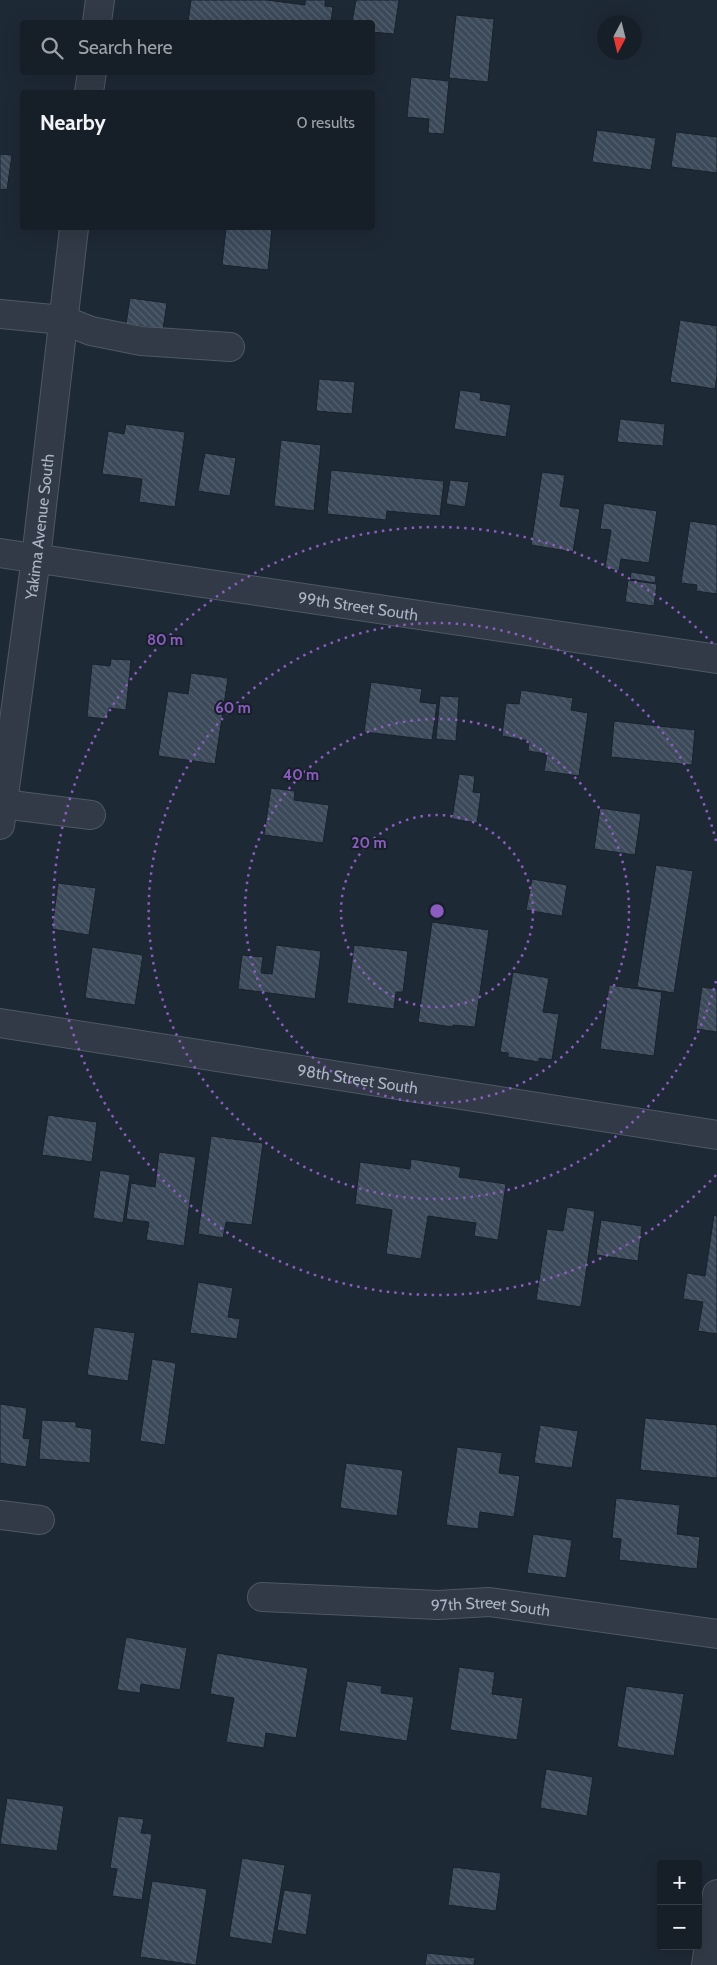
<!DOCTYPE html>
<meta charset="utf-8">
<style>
:root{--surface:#161f28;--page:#232c34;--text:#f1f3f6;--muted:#9ea2a8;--line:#353d45}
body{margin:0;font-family:Cabin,sans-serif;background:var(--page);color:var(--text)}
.controls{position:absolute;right:15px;bottom:15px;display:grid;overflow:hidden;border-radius:5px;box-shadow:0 5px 20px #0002}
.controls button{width:45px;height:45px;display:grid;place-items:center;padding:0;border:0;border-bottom:1px solid var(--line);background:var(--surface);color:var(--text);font:25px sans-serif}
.compass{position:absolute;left:597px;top:15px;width:45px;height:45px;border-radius:50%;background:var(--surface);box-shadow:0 5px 20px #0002;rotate:187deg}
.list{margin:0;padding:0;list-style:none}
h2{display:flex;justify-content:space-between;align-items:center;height:65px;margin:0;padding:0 20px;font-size:21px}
h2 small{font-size:16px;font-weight:400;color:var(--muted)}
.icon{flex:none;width:28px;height:28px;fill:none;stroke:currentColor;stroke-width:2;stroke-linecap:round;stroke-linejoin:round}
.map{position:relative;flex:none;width:717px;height:1965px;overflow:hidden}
.search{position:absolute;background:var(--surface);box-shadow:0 5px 20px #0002;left:20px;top:20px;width:355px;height:55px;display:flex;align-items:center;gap:12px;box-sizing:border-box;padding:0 18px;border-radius:5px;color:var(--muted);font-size:19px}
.panel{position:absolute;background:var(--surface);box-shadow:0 5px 20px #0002;left:20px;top:90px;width:355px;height:140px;border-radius:5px}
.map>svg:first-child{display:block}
.building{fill:url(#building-back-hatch);stroke:#19222c}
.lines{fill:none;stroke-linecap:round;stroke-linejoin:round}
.minor-casing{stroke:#4f5865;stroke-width:30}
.minor{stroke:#313a46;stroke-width:28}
.ring{fill:none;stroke:#8c5cc1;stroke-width:2.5;stroke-dasharray:2.5 5}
.labels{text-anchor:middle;stroke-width:4;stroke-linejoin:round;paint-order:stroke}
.street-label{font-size:16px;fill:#abb5c4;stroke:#17202a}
.centre{fill:#8c5cc1;stroke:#17202a;stroke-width:2.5}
.ring-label{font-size:15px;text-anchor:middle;font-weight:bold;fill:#8c5cc1;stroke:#17202a;stroke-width:4;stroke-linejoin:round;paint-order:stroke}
</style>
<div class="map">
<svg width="717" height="1965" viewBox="0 0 717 1965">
<defs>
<pattern id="building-back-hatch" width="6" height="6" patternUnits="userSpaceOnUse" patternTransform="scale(1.25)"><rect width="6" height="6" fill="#3b4959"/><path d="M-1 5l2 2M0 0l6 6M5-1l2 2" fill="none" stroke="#55616f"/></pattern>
</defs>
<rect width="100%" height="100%" fill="#1e2936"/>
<path class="building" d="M191,0H267L305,5V0H325V6L333,7L331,22H188Z
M356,0H399L394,34L372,32V22H352Z
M456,15L494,19L488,82L449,78Z
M411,77L449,81L444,134L428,133L429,119L407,117Z
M597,130L656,138L651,170L592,162Z
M676,132L717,137V173L671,167Z
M0,154L12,155L7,190L0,189Z
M226,228H272L268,270L222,265Z
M130,298L167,303L163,329L126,324Z
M680,320L717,326V376L715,389L670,382Z
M319,379L355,382L352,414L316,411Z
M460,390L481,393L480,400L511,405L506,437L454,429Z
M620,419L665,424L663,446L617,442Z
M126,424L185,432L175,507L139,502L142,479L102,474L108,431L124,434Z
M281,440L321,445L314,511L274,506Z
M205,453L236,458L230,496L198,491Z
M331,470L444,481L440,516L387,511L386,520L327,514Z
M542,472L565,475L560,506L580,509L573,552L531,545Z
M450,480L469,482L465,507L446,504Z
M604,503L657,511L649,563L621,559L619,571L605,568L611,530L600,529Z
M690,521L717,525V594L696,591L697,585L681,583Z
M631,572L656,576L655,583L630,579Z
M628,580L657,584L654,606L625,602Z
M111,659L131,660L126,710L109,708L107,719L87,717L92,664L110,666Z
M191,673L228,678L215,764L158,756L168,691L188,694Z
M371,682L422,689L420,702L437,704L432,740L364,732Z
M521,690L573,698L571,710L588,713L579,776L544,771L547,754L528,751L529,741L502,736L506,703L519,704Z
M440,696L459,697L456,741L436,739Z
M614,721L695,730L692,765L611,757Z
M459,774L475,776L473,792L481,793L477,823L452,819Z
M271,788L295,791L294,800L329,805L323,843L264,835Z
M600,808L641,814L635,855L594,849Z
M656,865L693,871L674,993L637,987Z
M532,879L567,885L562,916L526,910Z
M58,883L96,888L89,935L52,929Z
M432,922L489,930L475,1027L453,1025V1027L418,1022Z
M276,945L321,951L315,999L238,989L242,955L263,957L261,973L272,974Z
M354,945L408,951L403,992H396L394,1009L347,1003Z
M92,947L143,955L135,1005L85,998Z
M513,972L549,978L543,1012L559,1014L552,1060L539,1058V1062L508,1057V1053L500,1052Z
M609,985L662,992L654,1056L600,1049Z
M717,986V1032L696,1029L702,987L716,989Z
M48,1115L97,1122L92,1162L42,1155Z
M211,1136L263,1143L252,1225L226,1222L223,1238L198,1234Z
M159,1152L196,1157L184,1246L146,1240L149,1222L126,1219L131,1183L155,1187Z
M411,1159L461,1167L459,1177L506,1184L498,1240L474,1236L476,1223L428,1216L421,1259L386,1254L392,1210L355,1204L360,1162L410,1169Z
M100,1170L130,1175L123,1223L93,1218Z
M567,1207L595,1211L581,1307L536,1300L547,1229L563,1231Z
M714,1215L717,1216V1334L698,1331L703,1302L683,1299L687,1273L705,1276Z
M601,1220L642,1226L638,1261L596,1255Z
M198,1282L233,1288L228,1317L240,1319L237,1339L190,1333Z
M94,1327L135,1333L128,1381L87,1375Z
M152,1359L176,1363L165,1445L140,1441Z
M0,1404L27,1408L23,1438L30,1439L26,1467L0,1463Z
M645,1418L717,1425V1478L640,1470Z
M42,1420L76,1422V1427L92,1429L90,1463L39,1459Z
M540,1425L578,1431L572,1468L534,1463Z
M457,1447L502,1453L499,1473L520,1476L514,1517L480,1512L478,1529L446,1525Z
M346,1463L403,1470L397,1516L340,1508Z
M616,1498L680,1505L677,1534L700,1537L697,1569L619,1560L621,1539L612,1538Z
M533,1534L572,1540L566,1578L527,1573Z
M126,1637L187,1648L180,1690L141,1684L140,1693L117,1690Z
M217,1653L308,1668L296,1738L266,1733L264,1748L226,1742L234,1698L210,1694Z
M459,1667L495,1672L492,1694L523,1698L517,1740L450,1730Z
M347,1681L382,1686L381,1693L414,1697L407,1741L339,1731Z
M626,1686L684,1694L674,1756L617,1747Z
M546,1769L593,1777L587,1816L540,1808Z
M7,1798L64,1806L57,1851L0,1844Z
M118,1816L144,1819L141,1833L152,1834L142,1900L112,1896L117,1869L110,1868Z
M242,1858L285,1865L272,1944L229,1937Z
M453,1867L501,1873L496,1911L448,1905Z
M152,1881L207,1889L196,1965L140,1957Z
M284,1890L312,1894L306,1935L277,1930Z
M427,1953L475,1958L474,1965H425Z"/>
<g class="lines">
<defs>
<g id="minor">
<path d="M97,22L100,0"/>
<path d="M89,92L92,72"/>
<path d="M0,314L63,320L91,331L141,341L230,347"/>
<path id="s1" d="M0,553L717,659"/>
<path d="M3,804L91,815"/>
<path id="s2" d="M0,825L36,558L74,228"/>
<path id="s3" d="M0,1023L717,1135"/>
<path d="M0,1515L40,1520"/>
<path id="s4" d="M262,1597L438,1605L489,1602L717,1634"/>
<path d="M706,1965L717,1894"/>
</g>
</defs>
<use href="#minor" class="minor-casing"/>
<use href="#minor" class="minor"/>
</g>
<g class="ring">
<circle cx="437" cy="911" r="96"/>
<circle cx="437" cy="911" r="192"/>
<path d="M716 981A288 288 0 1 1 716 841"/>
<path d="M716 1175A384 384 0 1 1 716 647"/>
</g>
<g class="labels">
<g class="street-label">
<text dy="6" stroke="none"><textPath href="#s2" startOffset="301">Yakima Avenue South</textPath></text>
<text dy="6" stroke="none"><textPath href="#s1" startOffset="362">99th Street South</textPath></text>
<text dy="6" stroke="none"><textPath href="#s3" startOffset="362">98th Street South</textPath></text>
<text dy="6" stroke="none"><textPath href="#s4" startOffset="229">97th Street South</textPath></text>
</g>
</g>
<circle cx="437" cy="911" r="8" class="centre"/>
<g class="ring-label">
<text x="165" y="645">80 m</text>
<text x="233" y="713">60 m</text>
<text x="301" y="780">40 m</text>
<text x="369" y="848">20 m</text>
</g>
</svg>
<div class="controls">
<button>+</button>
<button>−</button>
</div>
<svg class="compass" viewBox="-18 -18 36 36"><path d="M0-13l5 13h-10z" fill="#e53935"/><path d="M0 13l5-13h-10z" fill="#9ea2a8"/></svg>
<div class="search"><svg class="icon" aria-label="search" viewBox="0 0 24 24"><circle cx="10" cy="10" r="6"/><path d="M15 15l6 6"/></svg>Search here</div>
<section class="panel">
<h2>Nearby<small>0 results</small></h2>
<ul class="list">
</ul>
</section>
</div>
